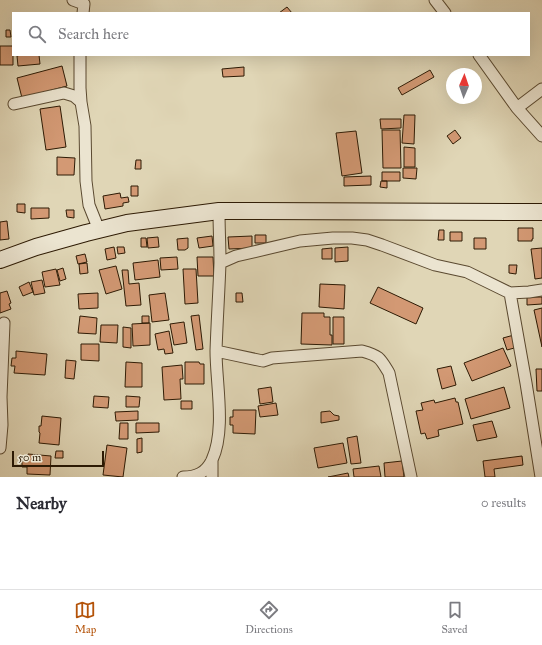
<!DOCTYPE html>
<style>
:root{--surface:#fff;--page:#f2f2f3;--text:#2b2b33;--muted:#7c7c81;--line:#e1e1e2;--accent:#b45309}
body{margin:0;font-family:"IM FELL Great Primer",serif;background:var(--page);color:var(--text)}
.compass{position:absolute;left:446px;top:68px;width:36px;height:36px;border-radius:50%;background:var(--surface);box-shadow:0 4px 16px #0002;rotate:2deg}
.scale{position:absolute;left:12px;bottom:10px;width:92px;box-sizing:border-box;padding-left:4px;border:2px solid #2d1a04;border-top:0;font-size:11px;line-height:14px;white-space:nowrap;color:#2d1a04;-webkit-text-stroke:3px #ebe4d0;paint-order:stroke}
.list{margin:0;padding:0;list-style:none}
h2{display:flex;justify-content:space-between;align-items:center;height:52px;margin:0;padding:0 16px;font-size:17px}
h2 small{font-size:13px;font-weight:400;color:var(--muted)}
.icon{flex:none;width:22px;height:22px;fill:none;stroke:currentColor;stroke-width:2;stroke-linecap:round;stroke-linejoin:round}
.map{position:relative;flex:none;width:542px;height:477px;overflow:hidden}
.search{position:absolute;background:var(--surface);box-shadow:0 4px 16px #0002;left:12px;right:12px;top:12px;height:44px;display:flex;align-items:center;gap:10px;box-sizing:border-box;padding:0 14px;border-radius:0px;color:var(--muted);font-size:15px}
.sheet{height:112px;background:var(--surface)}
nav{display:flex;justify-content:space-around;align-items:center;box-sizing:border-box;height:56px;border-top:1px solid var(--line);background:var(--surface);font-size:11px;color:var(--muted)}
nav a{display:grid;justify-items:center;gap:2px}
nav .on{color:var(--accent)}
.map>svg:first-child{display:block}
.building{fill:#d39974;stroke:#2d1a04}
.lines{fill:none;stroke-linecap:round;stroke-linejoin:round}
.street-casing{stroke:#5a4930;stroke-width:13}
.secondary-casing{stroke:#2d1a04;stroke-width:18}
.street{stroke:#ebe4d0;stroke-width:11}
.secondary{stroke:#ebe4d0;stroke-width:16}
</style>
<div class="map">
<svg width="542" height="477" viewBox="0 0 542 477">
<rect width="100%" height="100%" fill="#e0d6b6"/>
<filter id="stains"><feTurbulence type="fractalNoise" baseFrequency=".005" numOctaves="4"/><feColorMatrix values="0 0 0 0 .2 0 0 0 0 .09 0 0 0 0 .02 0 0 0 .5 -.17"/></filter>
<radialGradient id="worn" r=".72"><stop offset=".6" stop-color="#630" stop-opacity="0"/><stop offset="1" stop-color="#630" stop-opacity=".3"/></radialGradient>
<path class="building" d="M287,7L292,13H279Z
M6,30H10L11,37H6Z
M0,46H13V65H0Z
M21,55H39L40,64L18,66L17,56Z
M62,66L67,86L22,98L17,78Z
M244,67V76L223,77L222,69Z
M430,70L434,77L402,95L398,88Z
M60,106L66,147L46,150L40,109Z
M404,115H415L414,144L402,143Z
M380,119H401V128L381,129Z
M382,130H400L401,168H383Z
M455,130L461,138L453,144L447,136Z
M356,131L362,173L342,176L336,133Z
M404,147L415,148V167H404Z
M57,157L75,158L74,175H57Z
M136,160H141V169H135Z
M403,168H417L416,179L403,178Z
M382,172H400V181H382Z
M371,176V185L344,186V177Z
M381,181H387V188L380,187Z
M131,186H138V196H131Z
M120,193L121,198L128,197L129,202L123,203V206L105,209L103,196Z
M17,204H25V213L17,212Z
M31,208H49V218L31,219Z
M66,210H74V218L67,217Z
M7,221L9,239L0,240V222Z
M518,228H533V239H532V241H518Z
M439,230H444V240H438Z
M450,232H462V241H450Z
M255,235H266V243H255Z
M212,236L213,246L199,248L197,238Z
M252,236V248L229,249L228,237Z
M158,237L159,247L148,248L147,238Z
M141,238H146L147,247H141Z
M188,238V248L185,250H178L177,239Z
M474,238H486V249H474Z
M114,247L116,258L107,260L105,249Z
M117,247H124L125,253L118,254Z
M348,247V261L335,262V248Z
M332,248V259H322V249Z
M542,248V278L535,279L531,249Z
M85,254L87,262L78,264L76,256Z
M177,257L178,269L161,270L160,258Z
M197,257H213L214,276H198Z
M158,260L160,277L135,280L133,263Z
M87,263L88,273L80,274L79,264Z
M509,265H517L516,274L509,273Z
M116,266L122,289L106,294L99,270Z
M63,268L66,279L60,281L57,270Z
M56,269L60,285L45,287L42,272Z
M183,269H196L198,303L185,304Z
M122,270H128L129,284L139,283L141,305L126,306Z
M42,280L45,293L34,295L31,282Z
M29,282L33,292L23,296L19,287Z
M320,284L345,285L344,309L319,307Z
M378,287L423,308L416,324L370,303Z
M7,291L11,303L9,304L11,309L0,313V293Z
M98,293V308L79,309L78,294Z
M165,293L169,320L152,322L149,295Z
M236,293H242L243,302H236Z
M527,297H542V304L527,305Z
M542,308V347L534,310Z
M302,313H324V317H330V335H332V345L301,344Z
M199,315L203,349L196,350L191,316Z
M80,316L97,318L96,334L78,333Z
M142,316H149V323H142Z
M333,317H344V344H333Z
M184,322L187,343L174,345L170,324Z
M150,323V345L133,346L132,324Z
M101,325H118L117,343L100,342Z
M123,327L131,328V348L123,347Z
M169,331L173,353L165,354L164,349L158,350L155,334Z
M514,335L518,347L507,350L503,338Z
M81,344H99V361L81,360Z
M503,348L511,366L472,381L464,363Z
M16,351L47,354L45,375L14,373L15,366H11L12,358H16Z
M66,360L76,361L74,379L65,378Z
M126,362L142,363V387H125Z
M185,362H199L200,364H204V384H185Z
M182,365L183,379H180L181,399L164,400L162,367Z
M451,366L456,385L442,389L437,369Z
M536,369H542V391H537Z
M271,387L273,402L260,404L258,389Z
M504,387L510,408L471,419L465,399Z
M94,396L109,397L108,408L93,407Z
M126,396L140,397L139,407H126Z
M455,398L456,402H458L463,424L438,430L439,436L427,439L425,433L421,434L416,411L423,410L421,403L434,400L435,403Z
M181,401H192V409H181Z
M276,403L278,415L260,417L258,406Z
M233,410H256L255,434L233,433V425H230V417H233Z
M138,411V420L116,421L115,412Z
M330,411L334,415L339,416V420L321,423V412Z
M42,416L61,418L59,445L39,443L40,433L39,432V426H41Z
M492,421L497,437L477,441L473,425Z
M120,423H128V439H119Z
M136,423H159V432L136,433Z
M357,436L361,463L351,464L347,438Z
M142,438V452L137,453V439Z
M343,443L347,463L318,468L314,448Z
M107,445L127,448L123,477L103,475Z
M56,451H63V458H55Z
M28,454L51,456L50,475L27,474V467H22V461H28Z
M522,456L523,465L494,469L495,477H485L483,461Z
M402,461L404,477H385L384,463Z
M379,466L381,477H354L353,469Z
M348,473L349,477H328Z"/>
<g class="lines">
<defs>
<path id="street" d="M73,0L84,4L83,13
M435,0L445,13
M80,55V88L81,102
M479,55L517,108L542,136
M14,104L64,93L74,96L81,102L85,126L86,181L89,205L99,230
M517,108L542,89
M220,263L236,256L300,241L333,238H352L367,240L382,245L435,265L467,272L510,293L529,292L542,290
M510,293L526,383L541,477
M216,351L263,361L272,358L362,351C380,356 380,358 389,373L411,477
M0,448L2,425L1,397L4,323
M183,477C196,477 206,473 212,460C226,430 216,383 216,351C217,321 219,292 220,263C220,245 219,228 219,211
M212,477V460"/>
<path id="secondary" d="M0,260L36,247L86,233L127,223L219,211L542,212"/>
</defs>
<use href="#street" class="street-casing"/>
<use href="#secondary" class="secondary-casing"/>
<use href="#street" class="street"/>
<use href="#secondary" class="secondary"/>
</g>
<rect width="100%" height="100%" filter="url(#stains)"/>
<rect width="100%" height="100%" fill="url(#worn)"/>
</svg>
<svg class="compass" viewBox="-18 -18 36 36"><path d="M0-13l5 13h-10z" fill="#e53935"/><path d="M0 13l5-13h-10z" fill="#7c7c81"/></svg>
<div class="scale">50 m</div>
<div class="search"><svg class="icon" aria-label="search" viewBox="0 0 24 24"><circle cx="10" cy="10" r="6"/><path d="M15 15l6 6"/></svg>Search here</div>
</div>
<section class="sheet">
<h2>Nearby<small>0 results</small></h2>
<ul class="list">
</ul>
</section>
<nav>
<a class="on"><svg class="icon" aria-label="map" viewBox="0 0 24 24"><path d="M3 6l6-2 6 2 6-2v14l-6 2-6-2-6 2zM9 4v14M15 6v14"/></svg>Map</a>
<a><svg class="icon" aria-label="directions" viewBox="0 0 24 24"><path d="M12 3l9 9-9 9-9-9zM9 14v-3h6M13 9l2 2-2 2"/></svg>Directions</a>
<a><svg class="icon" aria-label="saved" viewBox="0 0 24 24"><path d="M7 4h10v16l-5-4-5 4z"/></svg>Saved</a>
</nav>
